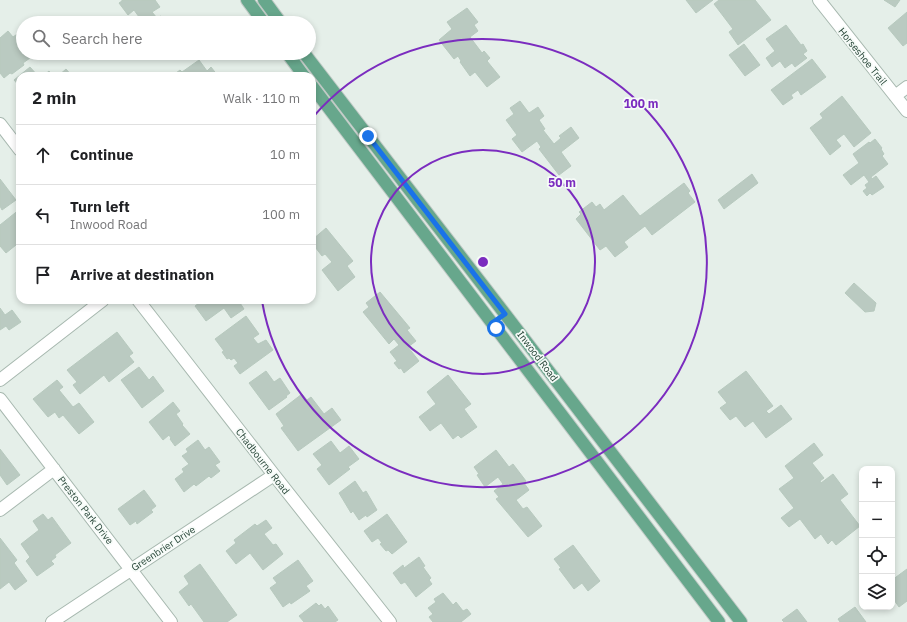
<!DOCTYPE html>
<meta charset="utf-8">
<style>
:root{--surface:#fff;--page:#f2f2f2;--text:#202124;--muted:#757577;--line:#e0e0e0}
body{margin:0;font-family:"IBM Plex Sans",sans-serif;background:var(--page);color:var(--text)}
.controls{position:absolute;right:12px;bottom:12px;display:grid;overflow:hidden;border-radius:8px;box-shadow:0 2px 6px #0003}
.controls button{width:36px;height:36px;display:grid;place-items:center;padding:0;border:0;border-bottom:1px solid var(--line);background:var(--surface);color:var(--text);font:20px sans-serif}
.stop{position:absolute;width:12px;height:12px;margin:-9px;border:3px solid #1a73e8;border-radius:50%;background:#fff}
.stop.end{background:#1a73e8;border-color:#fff;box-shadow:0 1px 4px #0008}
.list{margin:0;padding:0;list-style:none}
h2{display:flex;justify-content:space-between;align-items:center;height:52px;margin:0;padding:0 16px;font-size:17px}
h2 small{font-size:13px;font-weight:400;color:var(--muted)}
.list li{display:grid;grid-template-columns:26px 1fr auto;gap:12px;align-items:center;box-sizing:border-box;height:60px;padding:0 16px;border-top:1px solid var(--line)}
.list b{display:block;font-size:15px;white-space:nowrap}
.list p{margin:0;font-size:13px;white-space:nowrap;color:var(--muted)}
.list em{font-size:13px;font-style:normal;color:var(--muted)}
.icon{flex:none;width:22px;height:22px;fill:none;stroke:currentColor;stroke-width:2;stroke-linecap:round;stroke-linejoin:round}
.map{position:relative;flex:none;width:907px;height:622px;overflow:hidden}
.search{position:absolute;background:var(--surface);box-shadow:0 2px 6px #0003;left:16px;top:16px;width:300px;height:44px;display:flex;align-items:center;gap:10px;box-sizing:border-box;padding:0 14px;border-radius:22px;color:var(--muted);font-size:15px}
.panel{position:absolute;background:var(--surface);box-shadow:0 2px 6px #0003;left:16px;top:72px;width:300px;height:232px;border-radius:12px}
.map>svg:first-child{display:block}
.building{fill:#bacac1;stroke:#b7c9be}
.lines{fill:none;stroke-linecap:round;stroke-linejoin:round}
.minor-casing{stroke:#a7b8af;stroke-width:14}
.major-casing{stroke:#c1cac6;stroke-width:14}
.minor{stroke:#fff;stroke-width:12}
.major{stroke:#67a78c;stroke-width:12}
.route{stroke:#1a73e8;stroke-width:5}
.ring{fill:none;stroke:#7b2cbf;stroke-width:2}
.labels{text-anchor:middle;stroke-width:3.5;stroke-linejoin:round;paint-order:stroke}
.street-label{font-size:10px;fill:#234234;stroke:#f6fbf8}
.centre{fill:#7b2cbf;stroke:#f6fbf8;stroke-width:2}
.ring-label{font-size:12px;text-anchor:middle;font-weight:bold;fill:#7b2cbf;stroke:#f6fbf8;stroke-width:3.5;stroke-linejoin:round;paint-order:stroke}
</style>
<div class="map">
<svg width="907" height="622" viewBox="0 0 907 622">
<rect width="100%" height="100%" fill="#e5efe9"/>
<path class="building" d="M122,0H155L160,7L152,12L157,18L161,16L166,23H140L142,21L134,10L128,15L119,3L122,1Z
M686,0H713L696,13Z
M719,0H755L771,20L738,45L729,32L733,29L714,4Z
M884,0H900L895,7Z
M467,8L478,22L474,25L478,31L470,37L482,53L484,51L490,58L487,61L500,77L487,87L475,72L470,76L460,62L461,61L458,56L454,59L439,40L452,29L447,22Z
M907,12V43L903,46L888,28Z
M786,25L801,45L803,44L807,51L803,54L807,58L795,67L792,63L785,68L780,61L772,67L766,58L775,51L766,39Z
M23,30V53H37L23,63L24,65L12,74L10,73L4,78L0,73V38L8,31L13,37Z
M744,44L760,65L745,76L729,55Z
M812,59L826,77L801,95L798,90L791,95L793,98L783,105L771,90Z
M199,60L207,71L211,67L218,76H172L180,70L182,72Z
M30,67L38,76H20V87L14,80Z
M66,69L72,76H43L49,71L52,75L55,72L58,76Z
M842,96L871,133L854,147L844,134L836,140L841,146L830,155L810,128L823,118L820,114Z
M520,101L529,113L538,107L544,116L539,120L545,129L543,130L554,144L561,138L559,136L571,127L579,138L561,152L571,166L559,175L539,149L541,147L537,141L522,152L512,139L517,135L506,120L514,114L510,108Z
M875,139L882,148L881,149L884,154L882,156L888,164L871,177L872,179L876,176L884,187L872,195L870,193L867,196L863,191L867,188L865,185L869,182L864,175L851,185L843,175L859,163L853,154L869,142L870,143Z
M752,174L758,183L724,209L718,200Z
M0,179L16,200L2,210L0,206Z
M684,183L690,191L688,193L695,202L656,232L652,235L645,226L624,242L628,247L615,257L606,246L600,250L576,219L581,214L579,212L592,202L596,207L600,204L604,210L623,195L640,216Z
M20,209V248L19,249L16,245L6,253L0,246V225Z
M326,228L353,261L347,266L355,277L338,291L322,270L332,262L325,254L322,256L312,243V240Z
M854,283L876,303L874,311L865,312L845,293Z
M380,292L410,328L407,330L416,341L408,347L419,361L404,373L401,368L399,369L394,363L397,361L390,352L399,345L394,339L389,344L363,312L369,307L366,303Z
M203,300H238L244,309L231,318L224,308L206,321L195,306Z
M0,308L5,315L12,310L21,322L9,330L6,326L0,330Z
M246,316L259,334L253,338L258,344L266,340L273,350L240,374L234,366L238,363L234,358L231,360L229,358L227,359L222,352L224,351L215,339Z
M117,332L133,353L129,356L134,362L109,382L104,375L80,394L73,385L77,382L67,370Z
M139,367L149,380L153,376L164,391L142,408L121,380Z
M266,371L274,382L280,378L290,393L286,396L287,397L269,410L249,383Z
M746,371L773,406L766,411L769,414L781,405L792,419L766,438L753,421L745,427L736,416L730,420L720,408L727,403L718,392Z
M448,375L471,404L464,409L477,427L461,438L458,435L453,439L441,423L430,431L419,417L436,404L427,392Z
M57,380L63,387L59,390L73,407L79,403L94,422L79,434L63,415L59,418L55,412L48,417L33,399Z
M302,394L307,400L311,397L324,414L332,408L341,420L298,451L281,428L284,426L276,414Z
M173,402L180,411L176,414L183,424L182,425L190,434L175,446L170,439L171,438L169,435L163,440L149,422Z
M198,440L205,450L209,447L220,462L215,465L220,471L211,478L209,476L196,486L194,484L184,492L175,479L184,472L182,469L189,464L182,456L188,452L186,449Z
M331,441L340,453L349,446L359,459L348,467L350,469L329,485L317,469L322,465L313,454Z
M814,443L823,455L812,463L824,478L820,481L821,483L833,474L848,494L840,500L860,526L836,545L832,540L828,544L821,534L815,539L800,519L789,527L781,518L794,508L779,489L794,478L785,466Z
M0,449L20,475L7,485L0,475Z
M496,450L509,467L513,464L526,481L524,483L529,490L516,500L523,509L527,507L542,526L528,537L496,499L499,497L494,491L503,484L498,477L485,487L477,475L479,474L474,467Z
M355,481L363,493L366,491L377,510L367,517L366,515L359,520L353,511L351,513L339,493Z
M144,490L156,506L151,510L153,512L137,524L136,521L130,525L118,509Z
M43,514L48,520L52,517L71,543L55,555L56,557L51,561L54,564L37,576L26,561L30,557L21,544L39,530L33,521Z
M387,514L407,542L392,554L388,550L386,551L380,544L382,543L378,538L372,542L364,531Z
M266,520L272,528L264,534L273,545L276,544L283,554L263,570L250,553L236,564L226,551L236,543L234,540L255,524L257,526Z
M0,538L17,560L14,563L27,581L15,590L9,582L0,589Z
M573,545L600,581L588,591L582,583L574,589L559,569L561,568L554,559Z
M419,557L425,566L423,567L431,578L429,580L432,584L416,597L405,582L401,584L393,573L403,565L404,568Z
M298,560L313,581L306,586L310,591L291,604L290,602L283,607L270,588L277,583L273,578Z
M200,564L237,615L227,622H204L191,604L189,606L179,592L189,584L184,576Z
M907,569V601L899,607L892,597V580Z
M443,593L453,605L456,602L463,611L467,609L471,614L461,622H433L429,617L433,614L428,608L436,602L434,599Z
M316,603L319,606L321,604L325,609L328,606L338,620L335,622H304L299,616Z
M855,607L866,622H840L838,619Z
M797,609L807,622H784L782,620Z"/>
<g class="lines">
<defs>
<path id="minor" d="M819,0L907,111
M895,96L907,87
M0,124L20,150
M138,300L274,475L390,622
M0,380L103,300
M0,399L171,622
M0,510L54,469
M52,622L274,475"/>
<path id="major" d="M247,0L264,23
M264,0L281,23
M287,53L304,76
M304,53L505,314L741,622
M312,86L719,622"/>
</defs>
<use href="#minor" class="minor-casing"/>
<use href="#major" class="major-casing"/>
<use href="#minor" class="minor"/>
<use href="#major" class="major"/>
</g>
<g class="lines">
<path class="route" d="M368,136L505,314L492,323L496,328"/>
</g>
<g class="ring">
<circle cx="483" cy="262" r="112"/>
<path d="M313 117A224 224 0 1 1 262 301"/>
</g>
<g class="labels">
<g class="street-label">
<text transform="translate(863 56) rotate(51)" y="4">Horseshoe Trail</text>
<text transform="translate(538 356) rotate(53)" y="4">Inwood Road</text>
<text transform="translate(263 461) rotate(52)" y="4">Chadbourne Road</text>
<text transform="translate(86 510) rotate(52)" y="4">Preston Park Drive</text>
<text transform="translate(163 548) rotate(-33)" y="4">Greenbrier Drive</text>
</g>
</g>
<circle cx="483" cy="262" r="6" class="centre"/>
<g class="ring-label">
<text x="641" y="108">100 m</text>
<text x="562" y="187">50 m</text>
</g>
</svg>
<div class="controls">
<button>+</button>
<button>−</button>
<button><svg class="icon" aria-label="locate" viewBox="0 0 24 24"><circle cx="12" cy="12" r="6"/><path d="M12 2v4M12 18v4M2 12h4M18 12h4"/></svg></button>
<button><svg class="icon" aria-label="layers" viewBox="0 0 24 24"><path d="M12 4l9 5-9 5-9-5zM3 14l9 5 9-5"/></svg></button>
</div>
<div class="stop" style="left:496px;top:328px"></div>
<div class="stop end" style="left:368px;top:136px"></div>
<div class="search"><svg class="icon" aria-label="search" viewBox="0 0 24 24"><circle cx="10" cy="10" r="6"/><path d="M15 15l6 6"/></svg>Search here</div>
<section class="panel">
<h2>2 min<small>Walk · 110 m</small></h2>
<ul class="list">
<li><svg class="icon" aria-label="ahead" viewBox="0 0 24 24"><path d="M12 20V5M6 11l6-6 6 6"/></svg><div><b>Continue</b></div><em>10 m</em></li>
<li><svg class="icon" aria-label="left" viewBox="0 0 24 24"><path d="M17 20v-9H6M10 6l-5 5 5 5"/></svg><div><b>Turn left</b><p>Inwood Road</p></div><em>100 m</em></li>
<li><svg class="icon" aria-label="arrive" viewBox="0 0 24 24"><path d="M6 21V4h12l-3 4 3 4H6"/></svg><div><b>Arrive at destination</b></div></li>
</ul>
</section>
</div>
